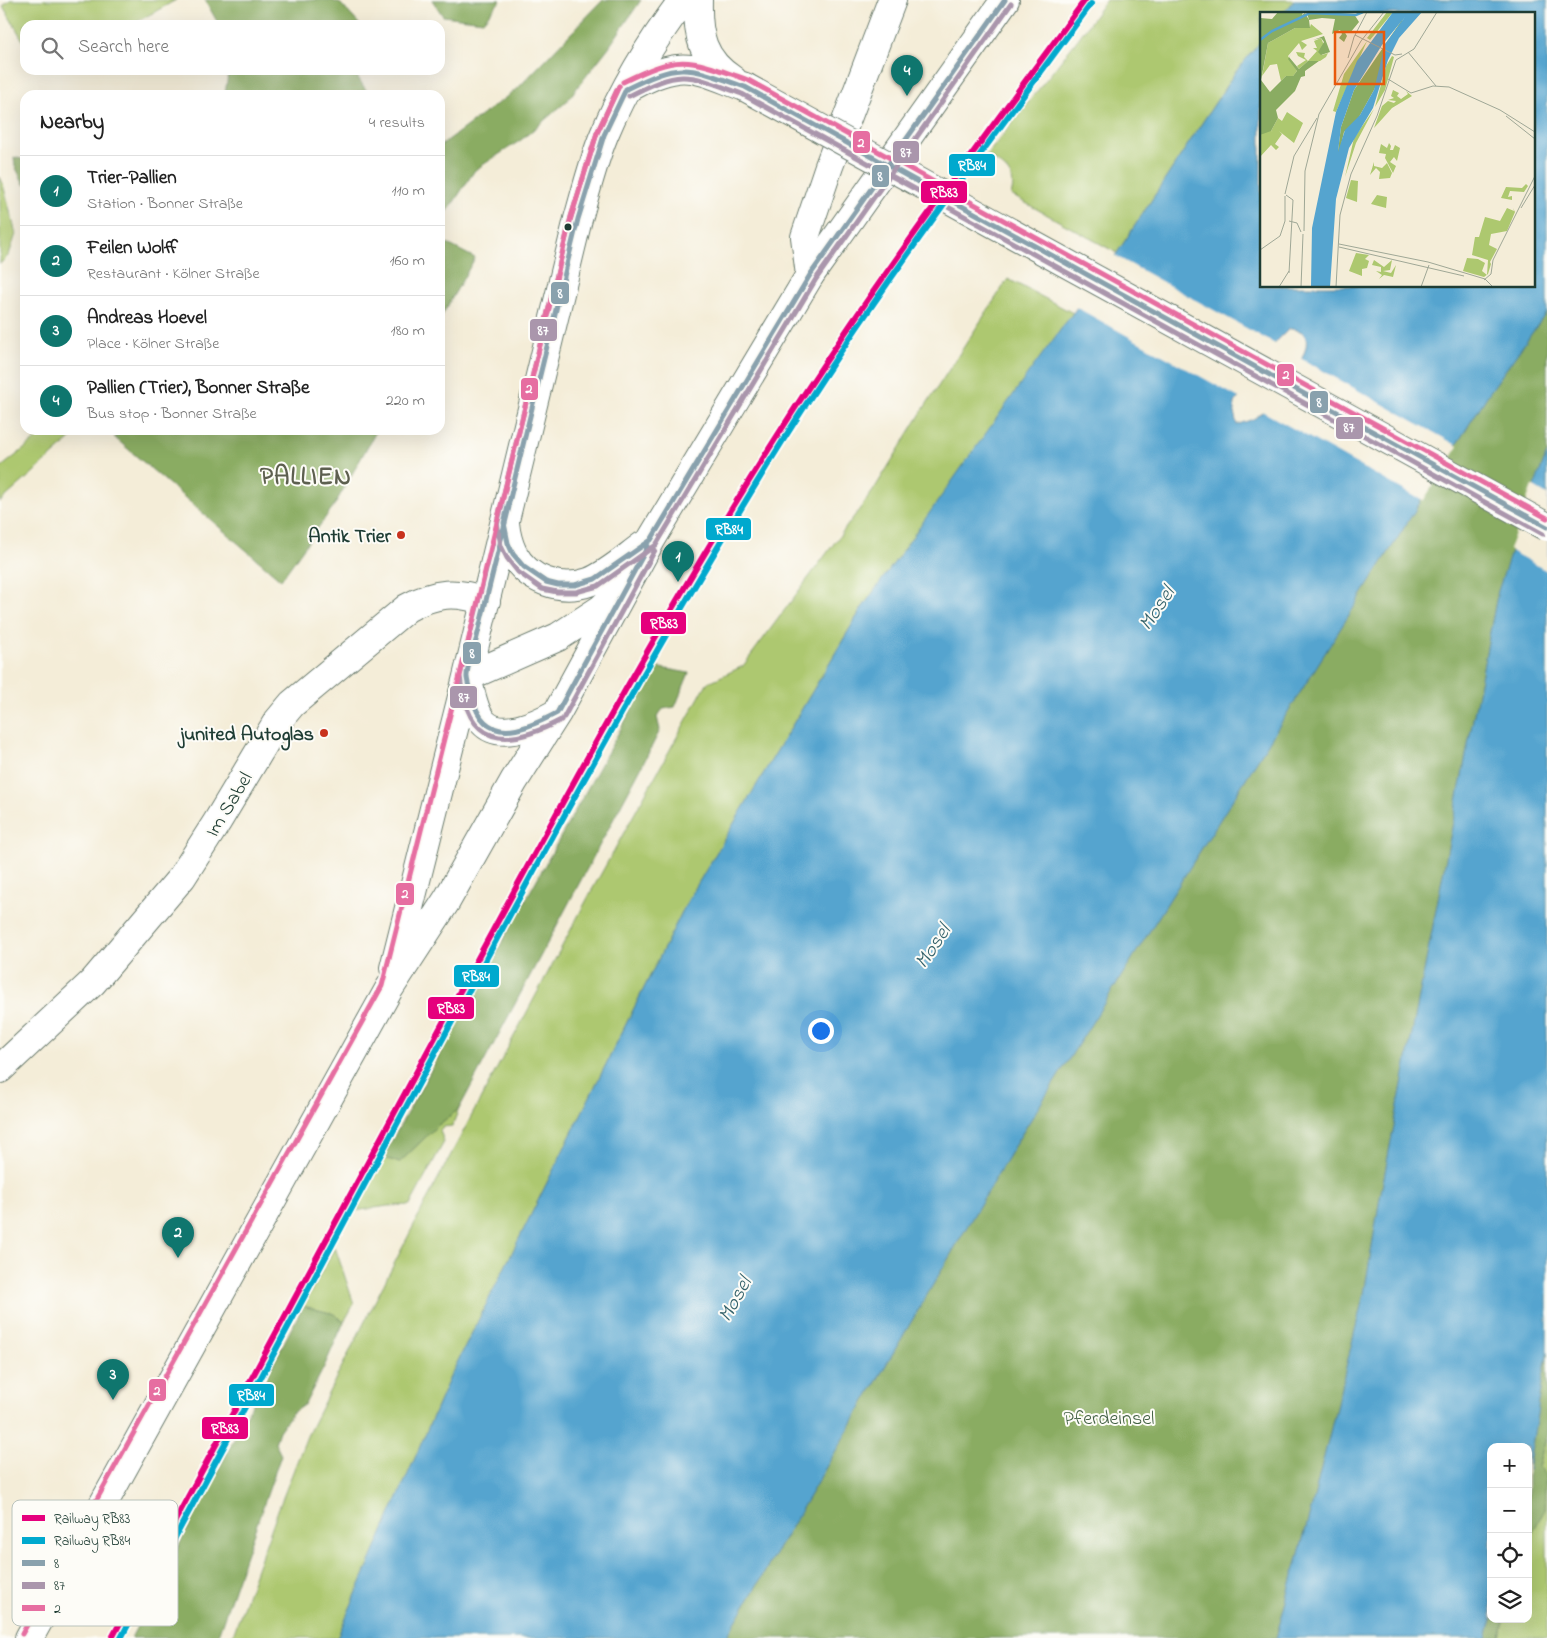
<!DOCTYPE html>
<meta charset="utf-8">
<style>
:root{--surface:#fff;--page:#f2f2f2;--text:#222;--muted:#767676;--line:#e0e0e0;--accent:#0f766e}
body{margin:0;font-family:"Indie Flower",sans-serif;background:var(--page);color:var(--text)}
.controls{position:absolute;right:15px;bottom:15px;display:grid;overflow:hidden;border-radius:10px;box-shadow:0 5px 20px #0002}
.controls button{width:45px;height:45px;display:grid;place-items:center;padding:0;border:0;border-bottom:1px solid var(--line);background:var(--surface);color:var(--text);font:25px sans-serif}
.you{position:absolute;left:820px;top:1030px;width:18px;height:18px;margin:-12px;border:4px solid #fff;border-radius:50%;background:#1a73e8;box-shadow:0 0 0 8px #1a73e833}
.badge{display:grid;place-items:center;width:32px;height:32px;border-radius:50%;background:var(--accent);color:#fff;font-size:16px;font-weight:700}
.pin{position:absolute;translate:-50% -41px;filter:drop-shadow(0 1px 2px #0008)}
.pin::after{content:'';position:absolute;top:26px;width:18px;height:15px;background:inherit;clip-path:polygon(0 0,100% 0,50% 100%)}
.list{margin:0;padding:0;list-style:none}
h2{display:flex;justify-content:space-between;align-items:center;height:65px;margin:0;padding:0 20px;font-size:21px}
h2 small{font-size:16px;font-weight:400;color:var(--muted)}
.list li{display:grid;grid-template-columns:32px 1fr auto;gap:15px;align-items:center;box-sizing:border-box;height:70px;padding:0 20px;border-top:1px solid var(--line)}
.list b{display:block;font-size:19px;white-space:nowrap}
.list p{margin:0;font-size:16px;white-space:nowrap;color:var(--muted)}
.list em{font-size:16px;font-style:normal;color:var(--muted)}
.icon{flex:none;width:28px;height:28px;fill:none;stroke:currentColor;stroke-width:2;stroke-linecap:round;stroke-linejoin:round}
.map{position:relative;flex:none;width:1547px;height:1638px;overflow:hidden}
.search{position:absolute;background:var(--surface);box-shadow:0 5px 20px #0002;left:20px;top:20px;width:425px;height:55px;display:flex;align-items:center;gap:12px;box-sizing:border-box;padding:0 18px;border-radius:15px;color:var(--muted);font-size:19px}
.panel{position:absolute;background:var(--surface);box-shadow:0 5px 20px #0002;left:20px;top:90px;width:425px;height:345px;border-radius:15px}
.map>svg:first-child{display:block}
.green{fill:#adc86f;stroke:#668252}
.forest{fill:#8aac62;stroke:#54744b}
.water{fill:#55a4cf;stroke:#3a7082;fill-rule:evenodd}
.pier{fill:#f4edd8}
.lines{fill:none;stroke-linecap:round;stroke-linejoin:round}
.minor-casing{stroke:#6a7b6d;stroke-width:30}
.major-casing{stroke:#6a7b6d;stroke-width:30}
.minor{stroke:#fff;stroke-width:28}
.major{stroke:#fff;stroke-width:28}
.major-bridge-casing{stroke:#6a7b6d;stroke-width:30;stroke-linecap:butt}
.major-bridge{stroke:#fff;stroke-width:28}
.bus-1-casing{stroke:#fdfcf7;stroke-width:9}
.bus-2-casing{stroke:#fdfcf7;stroke-width:9}
.bus-3-casing{stroke:#fdfcf7;stroke-width:9}
.bus-1{stroke:#89a1ad;stroke-width:5}
.bus-2{stroke:#aa96ac;stroke-width:5}
.bus-3{stroke:#e66ea1;stroke-width:5}
.rail-1-casing{stroke:#fdfcf7;stroke-width:10}
.rail-2-casing{stroke:#fdfcf7;stroke-width:10}
.rail-1{stroke:#e5007d;stroke-width:6}
.rail-2{stroke:#00a9ce;stroke-width:6}
.bus-dot{fill:#1f3d34;stroke:#fdfcf7;stroke-width:2}
.poi-dot{fill:#c8321e;stroke:#fdfcf7;stroke-width:2}
.labels{text-anchor:middle;stroke-width:4;stroke-linejoin:round;paint-order:stroke}
.poi-label{font-size:20px;font-weight:bold;fill:#1f3d34;stroke:#fdfcf7;text-anchor:end}
.street-label{font-size:20px;fill:#1f3d34;stroke:#fdfcf7}
.park-label{font-size:20px;fill:#426043;stroke:#fdfcf7}
.water-label{font-size:21px;font-style:italic;fill:#32616a;stroke:#fdfcf7}
.district-label{font-size:25px;font-weight:bold;letter-spacing:1px;fill:#5d5f4f;stroke:#fdfcf7}
.inset-river{fill:none;stroke:#55a4cf;stroke-width:2.5}
.inset-road{fill:none;stroke:#9fa796;stroke-width:1}
.view{fill:#e8590c;fill-opacity:0.15;stroke:#e8590c;stroke-width:2.5}
.inset-edge{fill:none;stroke:#1f3d34;stroke-width:2.5}
.key{fill:#fdfcf7;stroke:#bac3bc;stroke-width:1}
.key-label{font-size:14px;fill:#1f3d34}
.line-badge{stroke:#fdfcf7;stroke-width:2}
.badge-label{font-size:14px;text-anchor:middle;font-weight:bold;fill:#fff}
</style>
<div class="map">
<svg width="1547" height="1638" viewBox="0 0 1547 1638">
<rect width="100%" height="100%" fill="#fdfcf7"/>
<filter id="ink" filterUnits="userSpaceOnUse"><feTurbulence type="fractalNoise" baseFrequency=".02" numOctaves="2"/><feDisplacementMap in="SourceGraphic" scale="10" xChannelSelector="R" yChannelSelector="G"/><feConvolveMatrix kernelMatrix="1 2 1 2 8 2 1 2 1" color-interpolation-filters="sRGB"/></filter>
<filter id="wash" filterUnits="userSpaceOnUse"><feTurbulence type="fractalNoise" baseFrequency=".0096" numOctaves="4" result="noise"/><feDisplacementMap in="SourceGraphic" scale="20" xChannelSelector="R" yChannelSelector="G"/><feGaussianBlur stdDeviation="1.12" result="paint"/><feColorMatrix in="noise" values="0 0 0 0 0 0 0 0 0 0 0 0 0 0 0 0 0 1.4 0 .05"/><feComposite in="paint" operator="in"/></filter>
<g filter="url(#wash)">
<rect width="100%" height="100%" fill="#f4edd8"/>
<path class="green" d="M10,0H176L131,25H25V44L3,6Z
M1106,0H1294L1282,14H1261V41L1234,74L1117,253L1011,195C1018,173 1002,166 987,155L1078,39Z
M0,177L3,184L16,234L9,255L0,264Z
M1008,279L1073,313L862,608L687,902L450,1377L337,1638H232L278,1510L307,1436L332,1386L423,1207L592,890L707,683L743,666L873,491L926,405Z
M48,430H81L0,502V468Z
M459,1109L452,1126L443,1127L440,1130L444,1142L410,1205L388,1206L354,1211L382,1158L400,1162L437,1126Z
M335,1247L354,1304L344,1322L334,1314L303,1306Z
M1547,1435V1638H1501L1504,1619H1528V1535L1533,1532L1538,1466Z"/>
<path class="forest" d="M205,0H331L341,4L360,25H219Z
M432,0H501L483,21L443,16Z
M603,0H641L609,47L566,102L521,140L475,170L440,223V146L517,89Z
M229,70H353L366,90L373,95H223L225,93Z
M14,157L25,160V186L15,166Z
M440,240L475,258L440,319Z
M1547,312V453L1498,591L1380,1198L1364,1294L1312,1506L1276,1638H726L1016,1143L1489,393Z
M128,430H377L335,504L281,580L114,437Z
M655,667L689,673L675,707L663,709L657,717L660,730L645,760L459,1109L437,1126L400,1162L382,1158Z
M303,1306L334,1314L344,1322L324,1367L305,1404L292,1413L279,1431L275,1443L281,1455L217,1638H131Z
M1547,1353V1435L1538,1466L1545,1475V1508L1533,1532L1528,1535V1470Z
M1492,1619H1504L1501,1638H1487Z"/>
<path class="water" d="M1294,0H1547V312L1489,393L1016,1143L726,1638H337L450,1377L687,902L862,608L1030,371L1117,253L1234,74L1261,41V286H1533V14H1282ZM1289,329C1337,329 1272,404 1259,415C1252,421 1245,421 1237,425L1234,412L1235,403L1276,342Z
M1547,453V1353L1528,1470V1447H1491V1619H1492L1487,1638H1276L1312,1506L1364,1294L1380,1198L1498,591L1523,516Z"/>
<path class="pier" d="M1112,254L1277,345L1241,399L1074,306Z
M1300,358L1458,446L1423,501L1260,410Z
M1532,486L1547,495V571L1509,550Z"/>
</g>
<g filter="url(#ink)">
<g class="lines">
<defs>
<path id="minor" d="M810,275L805,237L829,166L892,0
M0,1069L93,982L182,877L217,822L277,722L292,704L407,608C436,592 455,591 486,601"/>
<path id="major" d="M698,0C697,35 702,60 733,80
M626,89C642,81 659,71 677,69C699,66 724,80 745,87
M505,523C506,533 508,543 513,553C527,580 560,592 589,582C609,574 627,557 644,545
M467,677L558,637L601,609L614,597
M467,677C471,691 473,711 483,722C501,742 539,723 557,713
M394,968L467,677L578,219C586,191 593,162 604,135C624,87 652,41 683,0
M29,1638L389,989L447,900L514,781L557,713L651,540L810,275L1005,0"/>
</defs>
<use href="#minor" class="minor-casing"/>
<use href="#major" class="major-casing"/>
<use href="#minor" class="minor"/>
<use href="#major" class="major"/>
<defs>
<path id="major-bridge" d="M745,87L1547,527"/>
</defs>
<use href="#major-bridge" class="major-bridge-casing"/>
<use href="#major-bridge" class="major-bridge"/>
<defs>
<path id="bus-1" d="M626,89L604,135L578,219L504,523L508,543L513,554L524,567L546,582L558,585H575L595,579L651,540L810,275L1005,0
M626,89C682,61 688,67 745,87L1547,527
M509,507C498,550 488,594 477,637C474,648 466,668 467,678C468,684 470,691 472,697C485,747 523,731 557,713
M557,713L648,546"/>
<path id="bus-2" d="M619,86L597,133L571,217L497,522L501,546L507,558L518,572L542,589L557,592H576L598,586L656,545L816,279L1011,4
M629,96C683,68 688,74 742,94L1543,534
M502,505L460,676C467,747 506,749 561,720
M564,717L655,550"/>
<path id="bus-3" d="M623,82C681,53 689,59 748,80L1547,518
M22,1634L382,986L460,675L571,217L597,133L619,86"/>
</defs>
<use href="#bus-1" class="bus-1-casing"/>
<use href="#bus-2" class="bus-2-casing"/>
<use href="#bus-3" class="bus-3-casing"/>
<use href="#bus-1" class="bus-1"/>
<use href="#bus-2" class="bus-2"/>
<use href="#bus-3" class="bus-3"/>
<defs>
<path id="rail-1" d="M112,1638C221,1435 330,1233 439,1030C548,828 657,624 781,430C875,282 981,142 1085,0"/>
<path id="rail-2" d="M121,1638C225,1444 329,1251 433,1057C545,849 657,642 782,442C877,290 985,148 1091,4"/>
</defs>
<use href="#rail-1" class="rail-1-casing"/>
<use href="#rail-2" class="rail-2-casing"/>
<use href="#rail-1" class="rail-1"/>
<use href="#rail-2" class="rail-2"/>
</g>
</g>
<circle class="bus-dot" cx="568" cy="227" r="4.5"/>
<g class="poi-dot">
<circle cx="401" cy="535" r="5"/>
<circle cx="324" cy="733" r="5"/>
</g>
<g class="labels">
<g class="poi-label">
<text x="391" y="542">Antik Trier</text>
<text x="314" y="740">junited Autoglas</text>
</g>
<g class="street-label">
<text transform="translate(228 804) rotate(-59)" y="7">Im Sabel</text>
</g>
<g class="park-label">
<text x="1109" y="1424">Pferdeinsel</text>
</g>
<g class="water-label">
<text transform="translate(1156 608) rotate(-56)" y="7">Mosel</text>
<text transform="translate(932 946) rotate(-56)" y="7">Mosel</text>
<text transform="translate(734 1299) rotate(-61)" y="7">Mosel</text>
</g>
<g class="district-label">
<text x="306" y="484">PALLIEN</text>
</g>
</g>
<g transform="translate(1260 12)">
<rect width="275" height="275" fill="#f4edd8"/>
<path d="M127,0H133L110,28L107,26ZM51,12L63,22L41,29L47,33L42,38L39,31L28,44L37,59L33,64H26L21,69L17,52L10,53L2,64L8,31L35,16L50,15ZM61,26L64,33L59,39L62,43L68,41L66,45L60,49H48L39,57L37,54L46,48L38,44L36,40L45,41L44,45L48,49L57,39L53,36H57L54,29ZM107,29L76,100L73,99L84,62ZM132,44L134,45L125,78L115,95L126,54ZM133,78L139,81L137,84L141,87L148,82L146,79L152,84L132,96L114,116L122,94L128,89L134,91L136,89L128,88L134,86L131,84ZM114,97L96,131L85,165L94,126ZM27,100L43,111L34,131L19,119L22,122L15,132L19,135L16,138L11,133L0,145V123L8,118L14,120L11,119L18,106L22,109ZM129,131L131,134L130,138H133L135,133L140,136L137,149L134,145L130,150L136,154L133,161L125,146L126,142L119,141L121,132L127,136ZM114,150V154L122,156L127,151L132,161L130,166L119,167L120,160L116,156L110,163ZM91,168L98,169L97,190L86,186ZM266,172L268,174L264,180L250,179L248,185L252,184V188L241,186L246,175L262,176ZM117,183L127,185L126,196L111,192ZM247,196L254,199L253,196L255,200L247,219L231,222L229,233L237,237L230,250L231,252L228,262L224,265L203,259L207,246L218,247L225,251L222,259L227,263L228,248L212,243L215,225H219L225,205L240,209ZM96,241L109,243L105,247L109,249L107,256L102,257V264L89,259ZM114,248L124,255L132,248L130,258L123,259L131,261L136,253L133,265L124,263L119,267L122,263L116,259L121,260V255L112,253Z" fill="#adc86f"/>
<path d="M18,0H43L42,3L45,1L49,8L47,1L50,0L94,2L99,10L90,21L84,19L87,24L84,30L79,26L82,22L80,18L72,22L75,7L62,6L49,8L50,16H35L8,31L1,68L10,80L26,64H33L37,59L28,47L31,42L29,45L39,57L48,49H59L45,59V64L41,65L35,79L16,98L18,106L11,119L0,123V6L12,7ZM144,5L114,78L99,105L84,120L76,155L81,115L94,78ZM64,24L70,40L61,43L58,40L64,30L61,26L53,28Z" fill="#8aac62"/>
<path d="M133,0H162L139,26L128,48L113,96L89,136L76,187L70,275H51L52,216L76,100L97,49ZM145,5L125,32L114,78L100,103L85,118L78,140L81,115L94,78L122,33Z" fill="#55a4cf" fill-rule="evenodd"/>
<path class="inset-river" d="M0,28L12,19L50,1L96,3L103,0"/>
<path class="inset-road" d="M95,23L135,43L142,42M148,40L176,74M88,46L94,25L107,0M128,67L151,81L173,74L189,75L240,98L275,120M246,104L275,127M25,182L34,144L57,106M26,183L33,188L29,261M261,196L275,173M25,209V184M29,209L37,211L41,220M44,219L45,159L59,102L101,29L124,0M79,232L168,250L225,267L233,275M79,235L204,264M0,238L20,224L25,209M224,268L231,262L233,248L275,164M19,275L29,259M41,275L43,222M76,275L80,203L91,162L117,104L136,48L154,37L177,0M161,275L169,253"/>
<path class="view" d="M75,20H124V72H75Z"/>
<rect width="275" height="275" class="inset-edge"/>
</g>
<rect x="12" y="1500" width="166" height="126" rx="8" class="key"/>
<rect x="22" y="1515" width="23" height="6" fill="#e5007d"/>
<rect x="22" y="1537" width="23" height="7" fill="#00a9ce"/>
<rect x="22" y="1560" width="23" height="6" fill="#89a1ad"/>
<rect x="22" y="1582" width="23" height="7" fill="#aa96ac"/>
<rect x="22" y="1605" width="23" height="6" fill="#e66ea1"/>
<g class="key-label">
<text x="54" y="1523">Railway RB83</text>
<text x="54" y="1545">Railway RB84</text>
<text x="54" y="1568">8</text>
<text x="54" y="1590">87</text>
<text x="54" y="1613">2</text>
</g>
<g class="line-badge">
<rect x="852" y="130" width="19" height="24" rx="5" fill="#e66ea1"/>
<rect x="892" y="140" width="28" height="24" rx="5" fill="#aa96ac"/>
<rect x="948" y="153" width="48" height="24" rx="5" fill="#00a9ce"/>
<rect x="871" y="164" width="19" height="24" rx="5" fill="#89a1ad"/>
<rect x="920" y="180" width="48" height="24" rx="5" fill="#e5007d"/>
<rect x="550" y="281" width="20" height="24" rx="5" fill="#89a1ad"/>
<rect x="529" y="318" width="29" height="24" rx="5" fill="#aa96ac"/>
<rect x="1276" y="363" width="19" height="24" rx="5" fill="#e66ea1"/>
<rect x="520" y="377" width="19" height="24" rx="5" fill="#e66ea1"/>
<rect x="1309" y="390" width="20" height="24" rx="5" fill="#89a1ad"/>
<rect x="1335" y="416" width="29" height="24" rx="5" fill="#aa96ac"/>
<rect x="705" y="517" width="47" height="24" rx="5" fill="#00a9ce"/>
<rect x="640" y="611" width="47" height="24" rx="5" fill="#e5007d"/>
<rect x="462" y="641" width="20" height="24" rx="5" fill="#89a1ad"/>
<rect x="449" y="685" width="29" height="24" rx="5" fill="#aa96ac"/>
<rect x="395" y="882" width="20" height="24" rx="5" fill="#e66ea1"/>
<rect x="453" y="964" width="47" height="24" rx="5" fill="#00a9ce"/>
<rect x="427" y="996" width="48" height="24" rx="5" fill="#e5007d"/>
<rect x="148" y="1378" width="19" height="24" rx="5" fill="#e66ea1"/>
<rect x="228" y="1383" width="47" height="24" rx="5" fill="#00a9ce"/>
<rect x="201" y="1416" width="48" height="24" rx="5" fill="#e5007d"/>
</g>
<g class="badge-label">
<text x="861" y="147">2</text>
<text x="906" y="157">87</text>
<text x="972" y="170">RB84</text>
<text x="880" y="181">8</text>
<text x="944" y="197">RB83</text>
<text x="560" y="298">8</text>
<text x="543" y="335">87</text>
<text x="1286" y="379">2</text>
<text x="529" y="393">2</text>
<text x="1319" y="407">8</text>
<text x="1349" y="432">87</text>
<text x="729" y="534">RB84</text>
<text x="664" y="628">RB83</text>
<text x="472" y="658">8</text>
<text x="464" y="702">87</text>
<text x="405" y="898">2</text>
<text x="476" y="981">RB84</text>
<text x="451" y="1013">RB83</text>
<text x="157" y="1395">2</text>
<text x="251" y="1400">RB84</text>
<text x="225" y="1433">RB83</text>
</g>
</svg>
<div class="controls">
<button>+</button>
<button>−</button>
<button><svg class="icon" aria-label="locate" viewBox="0 0 24 24"><circle cx="12" cy="12" r="6"/><path d="M12 2v4M12 18v4M2 12h4M18 12h4"/></svg></button>
<button><svg class="icon" aria-label="layers" viewBox="0 0 24 24"><path d="M12 4l9 5-9 5-9-5zM3 14l9 5 9-5"/></svg></button>
</div>
<div class="you"></div>
<div class="pin badge" style="left:678px;top:582px">1</div>
<div class="pin badge" style="left:178px;top:1258px">2</div>
<div class="pin badge" style="left:113px;top:1400px">3</div>
<div class="pin badge" style="left:907px;top:96px">4</div>
<div class="search"><svg class="icon" aria-label="search" viewBox="0 0 24 24"><circle cx="10" cy="10" r="6"/><path d="M15 15l6 6"/></svg>Search here</div>
<section class="panel">
<h2>Nearby<small>4 results</small></h2>
<ul class="list">
<li><span class="badge">1</span><div><b>Trier-Pallien</b><p>Station · Bonner Straße</p></div><em>110 m</em></li>
<li><span class="badge">2</span><div><b>Feilen Wolff</b><p>Restaurant · Kölner Straße</p></div><em>160 m</em></li>
<li><span class="badge">3</span><div><b>Andreas Hoevel</b><p>Place · Kölner Straße</p></div><em>180 m</em></li>
<li><span class="badge">4</span><div><b>Pallien (Trier), Bonner Straße</b><p>Bus stop · Bonner Straße</p></div><em>220 m</em></li>
</ul>
</section>
</div>
